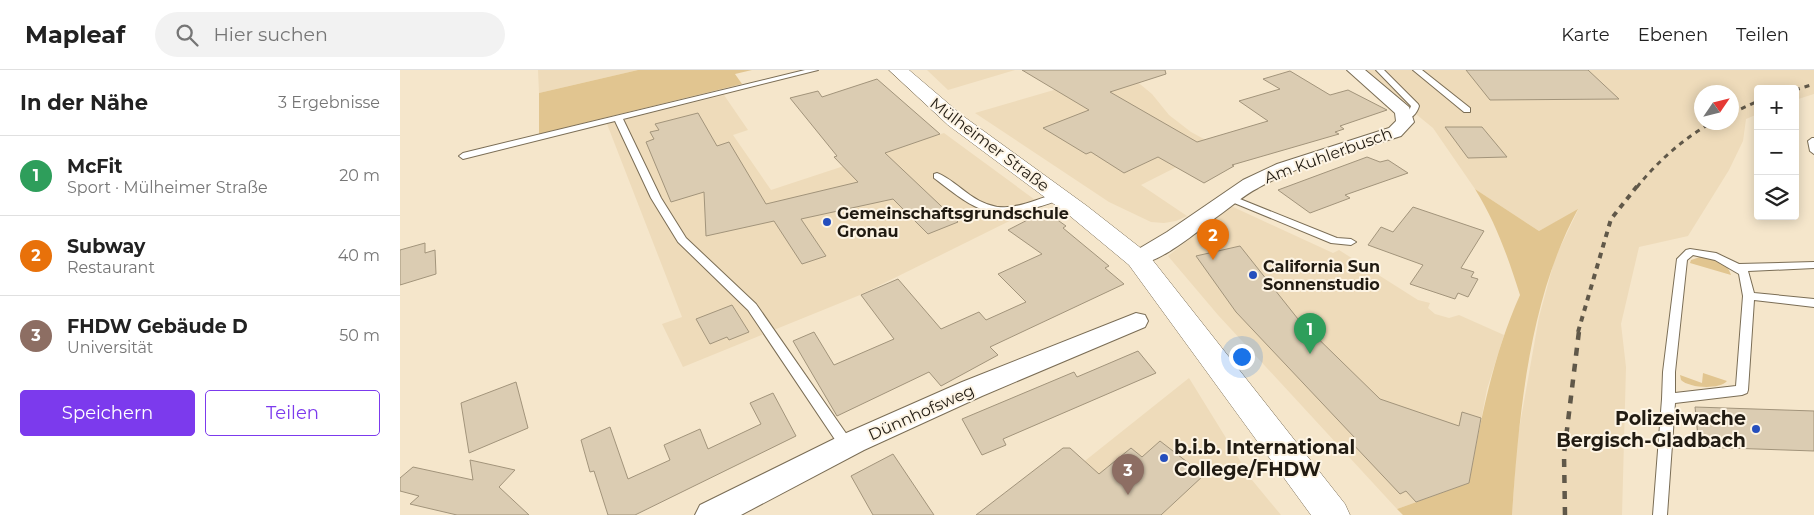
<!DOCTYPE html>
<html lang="de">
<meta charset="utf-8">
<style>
:root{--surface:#fff;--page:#f2f2f2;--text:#222;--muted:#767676;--line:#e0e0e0;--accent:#7c3aed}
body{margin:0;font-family:Montserrat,sans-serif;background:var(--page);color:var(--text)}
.controls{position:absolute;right:15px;top:15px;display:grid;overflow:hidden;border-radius:5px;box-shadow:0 2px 12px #0003}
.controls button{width:45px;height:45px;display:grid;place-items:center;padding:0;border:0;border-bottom:1px solid var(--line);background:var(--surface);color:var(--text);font:25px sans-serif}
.compass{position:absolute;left:1294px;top:15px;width:45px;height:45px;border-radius:50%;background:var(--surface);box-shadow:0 2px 12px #0003;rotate:55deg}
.you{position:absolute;left:841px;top:286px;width:18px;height:18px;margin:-12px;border:4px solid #fff;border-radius:50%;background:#1a73e8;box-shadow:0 0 0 8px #1a73e833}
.badge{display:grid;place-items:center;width:32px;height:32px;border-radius:50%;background:var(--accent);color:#fff;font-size:16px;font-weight:700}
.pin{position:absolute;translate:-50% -41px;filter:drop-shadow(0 1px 2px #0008)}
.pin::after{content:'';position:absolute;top:26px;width:18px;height:15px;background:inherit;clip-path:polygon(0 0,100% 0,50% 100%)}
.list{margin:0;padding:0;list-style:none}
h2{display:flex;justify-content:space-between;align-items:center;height:65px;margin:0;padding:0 20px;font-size:21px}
h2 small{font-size:16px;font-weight:400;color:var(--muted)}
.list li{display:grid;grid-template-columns:32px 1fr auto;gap:15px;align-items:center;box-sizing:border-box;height:80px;padding:0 20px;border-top:1px solid var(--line)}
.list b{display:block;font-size:19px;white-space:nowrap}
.list p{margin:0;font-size:16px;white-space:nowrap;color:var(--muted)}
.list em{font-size:16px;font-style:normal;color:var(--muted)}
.actions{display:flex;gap:10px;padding:15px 20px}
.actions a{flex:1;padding:11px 0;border:1px solid var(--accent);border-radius:5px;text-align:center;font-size:18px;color:var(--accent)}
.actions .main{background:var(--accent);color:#fff}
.icon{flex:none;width:28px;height:28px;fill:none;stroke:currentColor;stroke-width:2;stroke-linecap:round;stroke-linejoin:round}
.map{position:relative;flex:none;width:1414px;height:445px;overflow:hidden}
header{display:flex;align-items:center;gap:30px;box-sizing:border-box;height:70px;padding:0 25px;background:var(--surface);border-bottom:1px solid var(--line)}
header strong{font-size:24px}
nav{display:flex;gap:28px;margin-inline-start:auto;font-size:18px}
.search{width:350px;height:45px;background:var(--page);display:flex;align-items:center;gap:12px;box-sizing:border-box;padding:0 18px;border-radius:28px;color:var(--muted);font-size:19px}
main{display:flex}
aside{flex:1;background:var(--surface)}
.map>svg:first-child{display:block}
.built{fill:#eedbba;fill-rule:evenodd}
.green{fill:#e1c590}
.building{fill:#dbccb2;stroke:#a2947b}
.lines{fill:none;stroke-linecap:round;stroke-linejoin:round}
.service-casing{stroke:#7a6d55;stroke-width:2}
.minor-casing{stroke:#7a6d55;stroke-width:2}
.secondary-casing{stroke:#7a6d55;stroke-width:1}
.service{fill:#fff;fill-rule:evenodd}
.minor{fill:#fff;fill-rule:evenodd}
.secondary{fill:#fff;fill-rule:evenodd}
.rail-far2{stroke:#605849;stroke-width:3;stroke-dasharray:5 5;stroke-linecap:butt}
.rail-far1{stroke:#605849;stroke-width:4;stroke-dasharray:5.5 5.5;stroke-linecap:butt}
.rail{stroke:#605849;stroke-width:4.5;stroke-dasharray:8 8;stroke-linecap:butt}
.poi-dot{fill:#254ebd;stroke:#fdf4e4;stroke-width:2}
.labels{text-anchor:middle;stroke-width:4;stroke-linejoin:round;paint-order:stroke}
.street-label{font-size:16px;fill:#211b12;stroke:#fdf4e4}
.poi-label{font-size:16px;font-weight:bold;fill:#211b12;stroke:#fdf4e4;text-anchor:start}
.near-poi-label{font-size:19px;font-weight:bold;fill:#211b12;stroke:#fdf4e4;text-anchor:end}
</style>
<header>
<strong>Mapleaf</strong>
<div class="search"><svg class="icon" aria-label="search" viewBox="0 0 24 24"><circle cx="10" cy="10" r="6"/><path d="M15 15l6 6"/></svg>Hier suchen</div>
<nav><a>Karte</a><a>Ebenen</a><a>Teilen</a></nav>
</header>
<main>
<aside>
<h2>In der Nähe<small>3 Ergebnisse</small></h2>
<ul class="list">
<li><span class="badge" style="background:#2e9e5b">1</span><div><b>McFit</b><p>Sport · Mülheimer Straße</p></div><em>20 m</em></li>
<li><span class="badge" style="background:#e8710a">2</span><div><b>Subway</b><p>Restaurant</p></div><em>40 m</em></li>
<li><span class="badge" style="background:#8d6e63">3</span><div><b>FHDW Gebäude D</b><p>Universität</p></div><em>50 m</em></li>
</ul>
<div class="actions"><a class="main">Speichern</a><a>Teilen</a></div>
</aside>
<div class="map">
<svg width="1414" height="445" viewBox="0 0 1414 445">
<rect width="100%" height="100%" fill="#f5e6cb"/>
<path class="built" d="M138,0H238L139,23Z
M527,0H615L548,20Z
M723,0L752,24L769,45L791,62L813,74L814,78L741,115L787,146L776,151L764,153L751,152L709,132L575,43Z
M962,0H1414V24L1395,30V19H1358V44L1346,49L1343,71L1329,100L1288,166L1239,177L1221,254L1226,297L1222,445H1112L1117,371L1139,247L1155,188L1178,140L1139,161L1075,119L1033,58ZM1302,22H1332V52H1302Z
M324,25L348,60L333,65L371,120L544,63L642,135L460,225L283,297L262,254L282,247L207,54Z
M831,136L933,183L939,180L1018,230L1030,233L1028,238L1035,244L1049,248L1059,245L1104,265L1087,319L1069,413L997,439L818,245L768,186Z
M789,308L852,410L881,445H617Z"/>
<path class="green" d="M238,0H352L335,4L342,14L139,64V23Z
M1075,119L1139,161L1178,139C1129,229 1119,344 1112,445H1003L997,439L1069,413C1081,349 1093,285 1120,225C1108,187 1096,153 1075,119Z
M1300,187C1311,187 1328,192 1331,205L1290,193L1291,190Z
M1303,303L1327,311C1319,320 1289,318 1281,310L1280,305L1302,313Z"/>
<path class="building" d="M622,0H765L766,4L710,22L797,72L868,51L839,31L880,19L863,9L890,1L930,25L948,20L987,40L940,56L944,59L935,62L939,64L832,95L834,96L804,113L758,87L724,103L691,82L686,84L643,58L689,40Z
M1066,0H1188L1219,29L1090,30Z
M477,9L540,64L485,83L558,152L528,164L493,129L401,149L426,186L402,194L374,151L306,166L304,122L271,132L246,72L254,69L250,62L259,60L255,54L298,43L317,76L329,72L366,134L458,112L434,87L437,86L390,28L418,21L422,27Z
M1045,57H1082L1107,87L1068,88Z
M967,87L980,92L988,90L1008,103L945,125L950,128L910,143L878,120Z
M1013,137L1084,161L1061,198L1074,202L1071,207L1078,209L1068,227L1058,223L1055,229L1010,214L1023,195L968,175L981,157L993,162Z
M645,141L666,156L663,158L709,196L705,198L724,214L590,277L598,285L541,316L529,302L437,346L393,271L414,262L434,295L494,269L461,225L498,209L541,259L579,242L586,250L626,232L598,204L642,184L608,160Z
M25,173V183L35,180L36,204L0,215V180Z
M840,176L898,249L980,329L1059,356L1062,342L1081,348L1069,413L1016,432L1006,421L1000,424L950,371L955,368L836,242L796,186Z
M332,235L349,262L329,270L327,267L310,274L296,249Z
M738,281L756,303L603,369L606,375L582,385L562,349L674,302L677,307Z
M116,312L128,358L69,383L61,333Z
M373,323L396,366L235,445H208L194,401L190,402L181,370L210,357L228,409L270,390L264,375L300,359L308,379L361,354L350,333Z
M1295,337L1414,341V381L1299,377Z
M760,371L804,405L761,445H576L663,378H670L699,404L731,378L742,387Z
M493,384L534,445H473L451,406Z
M70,390L115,400L99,417L129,445H57L10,434L19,426L0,421V408L13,397L73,410Z"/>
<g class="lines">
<defs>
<path id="service" d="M405,0H418L223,49L261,128L286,168L356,234L452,372L454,376L452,380L447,382L442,380L348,240L278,172L251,128L215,51L63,89L59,86L63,83Z
M976,0H984L1018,34L1019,36C1017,44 1010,51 1001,50V46L1009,41L1011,36Z
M1013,0H1022L1070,38V42H1064Z
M1412,68H1414V84L1410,81L1408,71Z
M537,103C548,107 560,118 570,125C604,149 624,132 659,123L664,126C657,132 644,135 635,138C587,152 571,136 534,108V104Z
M830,125L937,168L951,169L956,172L951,175L931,173L827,130L825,128Z
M1290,179L1316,183L1339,194L1414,192V198L1348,201L1354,223L1414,229V237L1354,230L1348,320L1347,323L1342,325L1275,333L1267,445H1253L1262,329L1263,302L1277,189L1286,180ZM1293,185L1315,190L1339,204L1343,226L1336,316L1275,323V302L1287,190Z"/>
<path id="minor" d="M947,0H965L1009,37L1014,52L1001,66C954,81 902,93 858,118C844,125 831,137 818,146C799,160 753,200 730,194L727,189L730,184L767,162L843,110L877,94L989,58L996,51L995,43Z
M736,243L745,245L748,251L745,257L582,326L464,380L341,445H295L300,435L444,364L562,312Z"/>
<path id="secondary" d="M489,0H509L563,46L687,136L747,183L945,434L950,445H911L729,195L670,146L548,55Z"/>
</defs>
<use href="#service" class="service-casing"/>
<use href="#minor" class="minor-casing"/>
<use href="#secondary" class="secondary-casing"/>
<use href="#service" class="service"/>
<use href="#minor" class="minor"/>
<use href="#secondary" class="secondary"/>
<path class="rail-far2" d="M1395,20L1414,14
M1332,43L1358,31
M1237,117C1257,92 1285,67 1313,52"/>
<path class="rail-far1" d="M1178,262L1211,149L1238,115"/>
<path class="rail" d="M1165,445L1164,384L1179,261"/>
</g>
<g class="poi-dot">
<circle cx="427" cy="152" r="5"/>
<circle cx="853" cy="205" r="5"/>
<circle cx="1356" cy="359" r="5"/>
<circle cx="764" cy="388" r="5"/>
</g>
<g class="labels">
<g class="street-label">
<text transform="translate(590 74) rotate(37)" y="6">Mülheimer Straße</text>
<text transform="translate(928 85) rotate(-20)" y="6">Am Kuhlerbusch</text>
<text transform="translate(521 342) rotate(-24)" y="6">Dünnhofsweg</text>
</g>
<g class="poi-label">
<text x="437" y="149">Gemeinschaftsgrundschule<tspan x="437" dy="18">Gronau</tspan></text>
<text x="863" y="202">California Sun<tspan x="863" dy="18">Sonnenstudio</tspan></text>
</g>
<g class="near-poi-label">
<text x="1346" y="355">Polizeiwache<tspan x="1346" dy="22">Bergisch-Gladbach</tspan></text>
<text x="774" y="384" text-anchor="start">b.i.b. International<tspan x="774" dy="22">College/FHDW</tspan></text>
</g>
</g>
</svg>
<div class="controls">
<button>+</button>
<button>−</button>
<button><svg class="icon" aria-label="layers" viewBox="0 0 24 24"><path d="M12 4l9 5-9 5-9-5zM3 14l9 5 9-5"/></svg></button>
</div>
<svg class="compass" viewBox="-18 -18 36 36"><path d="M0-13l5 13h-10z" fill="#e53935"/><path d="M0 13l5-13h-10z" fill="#767676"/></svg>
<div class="you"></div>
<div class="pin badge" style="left:910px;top:284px;background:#2e9e5b">1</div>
<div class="pin badge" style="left:813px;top:190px;background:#e8710a">2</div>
<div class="pin badge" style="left:728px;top:425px;background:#8d6e63">3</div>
</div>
</main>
